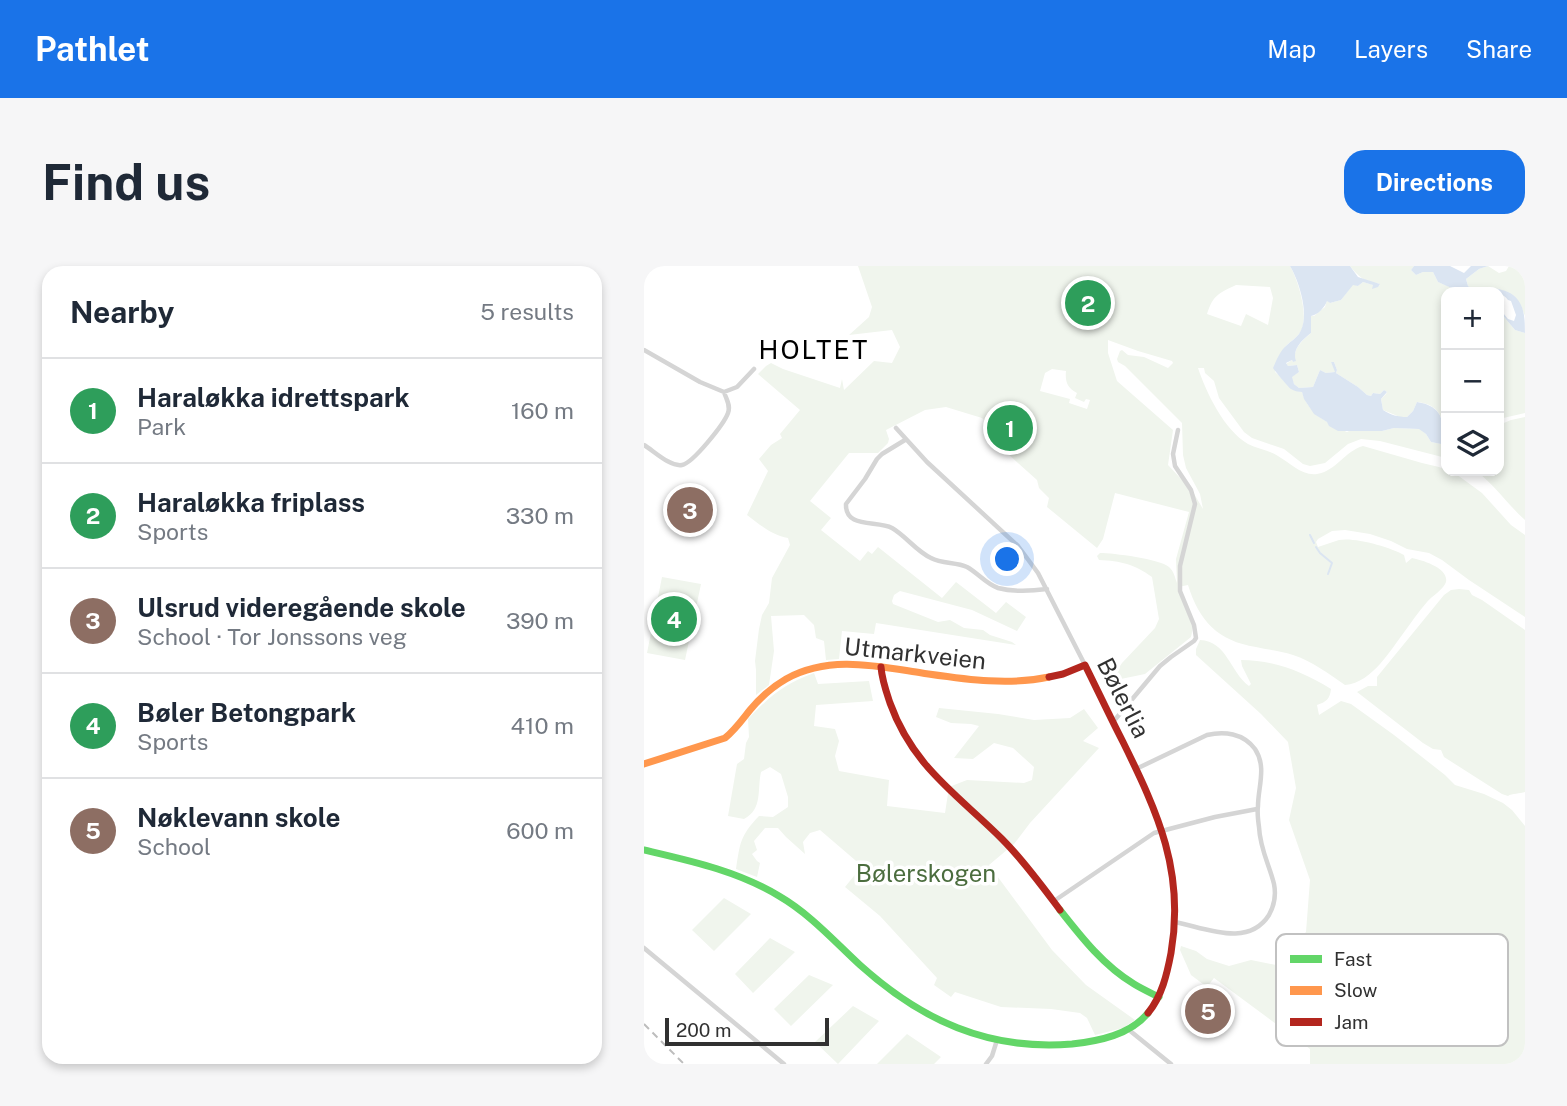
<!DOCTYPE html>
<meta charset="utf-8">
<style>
:root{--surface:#fff;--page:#f6f6f7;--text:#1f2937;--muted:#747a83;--line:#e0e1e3;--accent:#1a73e8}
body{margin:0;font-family:"Public Sans",sans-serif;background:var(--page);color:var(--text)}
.controls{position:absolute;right:21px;top:21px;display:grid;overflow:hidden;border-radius:14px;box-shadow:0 4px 10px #0003}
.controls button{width:63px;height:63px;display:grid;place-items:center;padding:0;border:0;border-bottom:2px solid var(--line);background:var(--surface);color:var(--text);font:35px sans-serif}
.scale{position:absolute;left:21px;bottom:18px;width:164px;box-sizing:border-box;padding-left:7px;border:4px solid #313131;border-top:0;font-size:19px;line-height:24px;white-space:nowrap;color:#313131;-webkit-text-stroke:5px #fff;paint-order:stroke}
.you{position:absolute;left:364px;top:294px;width:24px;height:24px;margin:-18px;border:5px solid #fff;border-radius:50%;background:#1a73e8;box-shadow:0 0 0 10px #1a73e833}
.badge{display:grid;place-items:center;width:46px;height:46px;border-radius:50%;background:var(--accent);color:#fff;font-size:23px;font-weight:700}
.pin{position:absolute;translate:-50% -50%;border:4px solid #fff;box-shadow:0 2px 7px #0006}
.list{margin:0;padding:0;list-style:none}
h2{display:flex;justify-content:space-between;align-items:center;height:91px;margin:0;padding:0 28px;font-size:30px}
h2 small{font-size:23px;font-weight:400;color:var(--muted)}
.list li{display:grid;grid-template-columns:46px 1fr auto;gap:21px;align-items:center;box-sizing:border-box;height:105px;padding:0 28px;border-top:2px solid var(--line)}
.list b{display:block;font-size:26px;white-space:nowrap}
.list p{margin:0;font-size:23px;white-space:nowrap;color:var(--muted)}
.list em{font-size:23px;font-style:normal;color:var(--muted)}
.icon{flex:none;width:38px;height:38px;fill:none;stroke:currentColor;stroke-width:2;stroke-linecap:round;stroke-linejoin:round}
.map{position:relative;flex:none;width:881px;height:798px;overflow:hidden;border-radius:21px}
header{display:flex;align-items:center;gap:42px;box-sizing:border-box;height:98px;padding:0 35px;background:var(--accent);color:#fff}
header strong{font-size:33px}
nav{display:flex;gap:38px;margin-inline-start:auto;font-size:24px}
.intro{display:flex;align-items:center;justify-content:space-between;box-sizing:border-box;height:168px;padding:0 42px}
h1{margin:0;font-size:49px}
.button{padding:18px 32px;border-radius:21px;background:var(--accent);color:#fff;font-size:24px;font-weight:700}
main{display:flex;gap:42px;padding:0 42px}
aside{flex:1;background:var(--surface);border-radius:21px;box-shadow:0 4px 10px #0003}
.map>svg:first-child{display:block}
.green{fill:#f0f5ed;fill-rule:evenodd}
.water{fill:#dbe5f2}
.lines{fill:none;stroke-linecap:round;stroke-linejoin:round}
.stream{stroke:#dbe5f2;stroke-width:2}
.street{stroke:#d5d5d5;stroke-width:4.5}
.fast{stroke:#63d668;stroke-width:7}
.slow{stroke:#ff974d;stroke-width:7}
.jam{stroke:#b3261e;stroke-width:7}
.rail{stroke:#bdbdbd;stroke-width:2;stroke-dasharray:7 5;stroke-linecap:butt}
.labels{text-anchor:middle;stroke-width:7;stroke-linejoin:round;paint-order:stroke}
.street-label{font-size:24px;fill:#313131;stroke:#fff}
.park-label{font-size:24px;fill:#4b6d3e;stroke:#fff}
.neighbourhood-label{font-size:26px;letter-spacing:2px;fill:#000;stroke:#fff}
.key{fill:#fff;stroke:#c1c1c1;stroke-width:2}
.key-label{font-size:19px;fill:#313131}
</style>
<header>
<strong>Pathlet</strong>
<nav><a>Map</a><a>Layers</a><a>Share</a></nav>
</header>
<div class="intro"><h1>Find us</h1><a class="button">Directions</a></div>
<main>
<aside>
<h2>Nearby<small>5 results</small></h2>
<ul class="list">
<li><span class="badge" style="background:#2e9e5b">1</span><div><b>Haraløkka idrettspark</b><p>Park</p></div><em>160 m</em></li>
<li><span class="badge" style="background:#2e9e5b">2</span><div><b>Haraløkka friplass</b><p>Sports</p></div><em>330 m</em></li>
<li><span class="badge" style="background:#8d6e63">3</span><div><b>Ulsrud videregående skole</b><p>School · Tor Jonssons veg</p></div><em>390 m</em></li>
<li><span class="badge" style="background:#2e9e5b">4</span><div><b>Bøler Betongpark</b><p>Sports</p></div><em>410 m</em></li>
<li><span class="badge" style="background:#8d6e63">5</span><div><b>Nøklevann skole</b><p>School</p></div><em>600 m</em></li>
</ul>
</aside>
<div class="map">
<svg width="881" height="798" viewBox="0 0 881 798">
<rect width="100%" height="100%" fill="#fff"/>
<path class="green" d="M214,0H646C654,14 665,49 657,65C654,70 650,73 645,77C636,85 634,94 631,106C641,114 644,124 658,126C665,149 683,156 703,166L707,164L738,165L750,162L776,163L782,168L787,176L802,179V192L736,175L717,173L704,178L681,197L666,200L659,198L640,183L608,172L600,166L575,132L570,115L561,107L560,102H554C562,126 580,164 604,178C613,183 625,184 634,190C646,197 658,210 673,208C692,205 701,185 719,180L778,197L795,201L812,208L838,227L867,259L881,269V351L825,314L798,294L785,287L763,283L747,275L726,268L701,264L688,265L674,273L672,276L674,281C681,279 688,276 695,274C711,271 746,281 760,289L762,297L768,292C778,294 805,302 802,316C800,323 788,330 783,336C766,356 753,378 736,398C727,408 715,418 701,419C685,408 668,395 649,389C637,385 625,384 612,381C574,375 555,355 544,319L534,321C540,336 552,355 547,371L501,408L472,414L470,409L478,397L511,362L515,353L508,311C490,298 477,295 455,294L453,290L456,287C469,287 516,293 525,301C530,305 531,312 533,317L532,293L545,246L471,227L459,273L453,282L403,241L405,232L395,222L393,214L344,170L347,160L338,152L302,141L281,144L242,164L245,173L244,177L234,187H205L166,235L187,252L177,264L216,295L224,285L228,288L234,281L298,332L312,316L352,347L362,336L382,351L373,365L328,344L256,325L250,329L248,335L249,338L294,356L306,354L320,362L339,364L346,369L368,376L372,379L232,357L230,368L198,365L195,393L182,394L180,375L172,372L170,359L160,349L127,350L130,385L125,419L112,429V404L111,395L115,363L118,349L125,337L128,312L146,279L144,272C128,269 116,259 103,249L124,205L115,193L127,179L138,172L136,168L156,144L114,108L122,100L127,97L139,103L196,122L198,113L200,124L230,95L248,97L256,81L248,64L205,69L225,51L228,41ZM592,19L626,21L629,32L624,59L602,48L597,60L563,48C569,29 575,27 592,19ZM464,74L494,85L528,95L529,97L524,102L500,91L484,89L478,84L476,85L473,93L474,96L481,100L538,157L539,189L542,202L556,228L559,243L546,221L539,215L524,199L529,164L473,115L464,87ZM408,103L422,105C421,115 423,122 433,127L431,132L440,136L442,133L446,134L443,143L425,137L426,133L396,125L401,107Z
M706,0H770L767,4L772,9L779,6H789L794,16L818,26H802V163L798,159C798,144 786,137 773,136L769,145L763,151H756L739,144L737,133L742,128L743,126L740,124L736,128L729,127L727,130L723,129L714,121L692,107L693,104L690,96H687L692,106L682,107L676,104L669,121L655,122L650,118L647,111L655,106L653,99L644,100L642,98L648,94L649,96L651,95C649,82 658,75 667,67V50H670L681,41L683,34L686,37L697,34L709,18L714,20L719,16L730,19L729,22L736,19L734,17C721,17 713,9 706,0Z
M844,0L855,7L862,5L865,0H881V50L877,40L846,21L839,24L832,22L828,23L824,20L822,13L835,3Z
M855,45L871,64L881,67V147L855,153Z
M881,151V254C864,239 851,219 832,205H855V159L867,154Z
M18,311L57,318L41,394L3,387Z
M815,323L825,324L828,329L838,334L881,364V526C876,528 868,527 864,530L858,528L800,491L797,484L789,483L779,477L713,426L724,420H733V411L800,329L807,324Z
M556,374C583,375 586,406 605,420L607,418L598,400L597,394C630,394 659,406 687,423C686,433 682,436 673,439L675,449L697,435L707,438L750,469L801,509L811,519L840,528L859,537L868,544L881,560V798H666V783L570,712L563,721L547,709L536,684L537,680L552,685L563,693L585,700L607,694L632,699L662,666L666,614L645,554L652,522L644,476L617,448L552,389V383Z
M170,407L174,418L225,415L229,435L172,439L170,460L191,463L195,475L191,490L195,505L245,514L243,540L301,547L305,521L323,514L380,517L388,514L390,501L369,482L350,477L329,493L310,492L335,460L327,458L307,457L292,451L295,442L354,448L390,454L426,452L440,443L454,462L439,475L455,482L386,557L370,578L345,599L408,684L442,719L491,754L479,762L451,769L443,752L436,747L407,743L357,741L311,726L307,731L290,719L293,712L236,650L201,621L218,600L176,564L166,567L159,576L161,588L142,571L134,562H121L110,575L113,584L108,588L113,595L116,597L113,611L92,603C96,577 96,570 115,550L129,551L144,541V531L137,508L126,501L117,506C113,524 119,543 100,553L84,550L93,498L100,493L102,477L105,471L104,453C126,430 140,418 170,407Z
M80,632L107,648L70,685L48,664Z
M126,672L151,686L109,727L91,708Z
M165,709L189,719L147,760L130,743Z
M209,740L235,755L194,798L171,776Z
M263,768L297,791L290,798H233Z"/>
<path class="water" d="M646,0H706L714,11L736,18L734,21L728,23L729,19L719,16L714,20L709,19L697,34L686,37L683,35C681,41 674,49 667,50V67C658,74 648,83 652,95L649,96L648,94L642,97L644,100L653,99L655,106L648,111L650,118L655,122L669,121L676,104L682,107L691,106L687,96H690L693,104L692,107L714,121L723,129L727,130L729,127L736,128L740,124L743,126L737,133L739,144C747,149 754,151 763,151L769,145L773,136C786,138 798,144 798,159L802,163V179L787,176L782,168L775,163L750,162L738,165H694L685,160L683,156L670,148L660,133L658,126C654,126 650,125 647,123C644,121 631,105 629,102C633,93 636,85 643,79C647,75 651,73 655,68C667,51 655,15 646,0Z
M770,0H806L820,7L827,0H844L835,3L822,13L824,20L828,23L832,22L839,24L846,21C853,23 863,24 869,29C881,38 881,54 881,67L871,64L855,45V42L864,53L870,55L872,49L867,35L864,34C854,21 846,31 834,24C819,29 808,22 794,16L789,6H779L772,9L767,4Z"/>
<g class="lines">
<path class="stream" d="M666,269L670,277
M672,281L676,287L688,297L684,308"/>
<path class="street" d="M0,84L56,116L80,126L93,121L110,103
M252,162L283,196L374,280L394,307L441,399
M261,174L238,188L233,193L221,213L202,238C201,263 233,254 248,262C262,270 272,285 287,292C298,298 312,296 323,301C334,307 342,318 354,322C369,326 388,325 403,323
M0,179C10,185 26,201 38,199C49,197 80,158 84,147C87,139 82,133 80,126
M469,456L516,400L527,391L550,375L552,372L550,359L536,325V300L551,238L547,224L531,200L529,188L534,164
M492,503L563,469C580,465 599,467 611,483C623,501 614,521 614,540C613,547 614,554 615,561C616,583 625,598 630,618C632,628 630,640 625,649C604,682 562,662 531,656
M410,635L510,567L571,551L613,543
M0,682L140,798
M485,764L527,798
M342,798L348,790L353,774"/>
<path class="fast" d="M0,584C47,595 94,605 135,630C166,648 190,675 216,699C277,754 344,785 428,778C455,775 486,769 504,747
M416,644C438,672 460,700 490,718C498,723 507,727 515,731"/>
<path class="slow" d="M0,498L81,472C91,464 98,454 106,444C116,432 128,421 142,413C185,389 232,400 278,407C320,413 363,420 405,411"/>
<path class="jam" d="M237,401C238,414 242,425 246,437C269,501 313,528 358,573C380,595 398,620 416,644
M405,411L419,408L441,399C454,425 466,451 479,476C514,547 541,606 527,687C523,708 518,730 504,747"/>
<path class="rail" d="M0,758L40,798"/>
</g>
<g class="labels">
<g class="street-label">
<text transform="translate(271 388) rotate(6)" y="8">Utmarkveien</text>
<text transform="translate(479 432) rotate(63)" y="8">Bølerlia</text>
</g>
<g class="park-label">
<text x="282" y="616">Bølerskogen</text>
</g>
<g class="neighbourhood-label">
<text x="170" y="93">HOLTET</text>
</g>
</g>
<rect x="632" y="668" width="232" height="112" rx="10" class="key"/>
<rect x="646" y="689" width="32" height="8" fill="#63d668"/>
<rect x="646" y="720" width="32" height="9" fill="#ff974d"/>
<rect x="646" y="752" width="32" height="8" fill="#b3261e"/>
<g class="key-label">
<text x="690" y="700">Fast</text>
<text x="690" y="731">Slow</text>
<text x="690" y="763">Jam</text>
</g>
</svg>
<div class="controls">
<button>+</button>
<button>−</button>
<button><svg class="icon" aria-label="layers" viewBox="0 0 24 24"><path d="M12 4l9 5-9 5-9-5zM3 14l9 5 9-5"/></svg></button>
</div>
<div class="scale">200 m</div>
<div class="you"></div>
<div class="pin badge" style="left:366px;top:162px;background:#2e9e5b">1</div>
<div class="pin badge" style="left:444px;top:37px;background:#2e9e5b">2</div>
<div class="pin badge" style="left:46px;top:244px;background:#8d6e63">3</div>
<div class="pin badge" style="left:30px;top:353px;background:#2e9e5b">4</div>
<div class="pin badge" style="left:564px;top:745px;background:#8d6e63">5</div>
</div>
</main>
